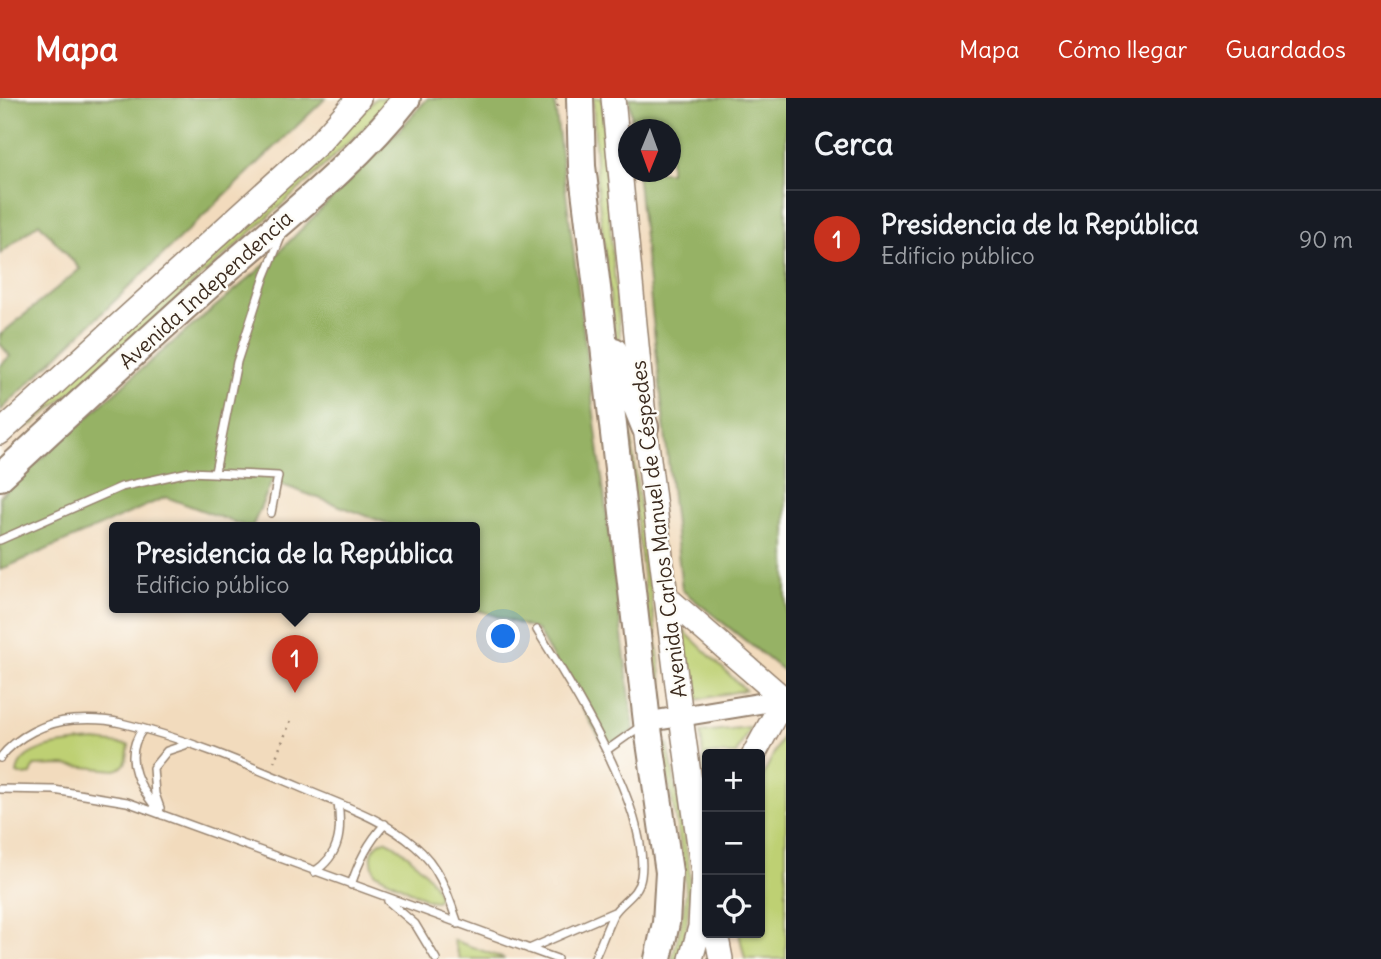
<!DOCTYPE html>
<html lang="es">
<meta charset="utf-8">
<style>
:root{--surface:#171b24;--page:#242831;--text:#f1f3f6;--muted:#9ea1a6;--line:#363941;--accent:#c8321e}
body{margin:0;font-family:Delius,sans-serif;background:var(--page);color:var(--text)}
.controls{position:absolute;right:21px;bottom:21px;display:grid;overflow:hidden;border-radius:7px;box-shadow:0 2px 5px #0004}
.controls button{width:63px;height:63px;display:grid;place-items:center;padding:0;border:0;border-bottom:2px solid var(--line);background:var(--surface);color:var(--text);font:35px sans-serif}
.compass{position:absolute;left:618px;top:21px;width:63px;height:63px;border-radius:50%;background:var(--surface);box-shadow:0 2px 5px #0004;rotate:181deg}
.you{position:absolute;left:504px;top:539px;width:24px;height:24px;margin:-18px;border:5px solid #fff;border-radius:50%;background:#1a73e8;box-shadow:0 0 0 10px #1a73e833}
.badge{display:grid;place-items:center;width:46px;height:46px;border-radius:50%;background:var(--accent);color:#fff;font-size:23px;font-weight:700}
.pin{position:absolute;translate:-50% -58px;filter:drop-shadow(0 2px 4px #0008)}
.pin::after{content:'';position:absolute;top:37px;width:24px;height:21px;background:inherit;clip-path:polygon(0 0,100% 0,50% 100%)}
.popup{position:absolute;left:109px;top:424px;width:371px;height:91px;box-sizing:border-box;display:grid;place-content:center;border-radius:7px;background:var(--surface);filter:drop-shadow(0 2px 5px #0005);font-size:23px;white-space:nowrap;color:var(--muted)}
.popup b{font-size:26px;color:var(--text)}
.popup::after{content:'';position:absolute;left:50%;top:100%;margin-left:-14px;border:14px solid transparent;border-top-color:var(--surface)}
.list{margin:0;padding:0;list-style:none}
h2{display:flex;justify-content:space-between;align-items:center;height:91px;margin:0;padding:0 28px;font-size:30px}
h2 small{font-size:23px;font-weight:400;color:var(--muted)}
.list li{display:grid;grid-template-columns:46px 1fr auto;gap:21px;align-items:center;box-sizing:border-box;height:98px;padding:0 28px;border-top:2px solid var(--line)}
.list b{display:block;font-size:26px;white-space:nowrap}
.list p{margin:0;font-size:23px;white-space:nowrap;color:var(--muted)}
.list em{font-size:23px;font-style:normal;color:var(--muted)}
.icon{flex:none;width:38px;height:38px;fill:none;stroke:currentColor;stroke-width:2;stroke-linecap:round;stroke-linejoin:round}
.map{position:relative;flex:none;width:786px;height:861px;overflow:hidden}
header{display:flex;align-items:center;gap:42px;box-sizing:border-box;height:98px;padding:0 35px;background:var(--accent);color:#fff}
header strong{font-size:33px}
nav{display:flex;gap:38px;margin-inline-start:auto;font-size:24px}
main{display:flex}
aside{flex:1;background:var(--surface)}
.map>svg:first-child{display:block}
.green{fill:#bed073;stroke:#7c7d48;stroke-width:2}
.forest{fill:#96b265;stroke:#686e42;stroke-width:2}
.lines{fill:none;stroke-linecap:round;stroke-linejoin:round}
.lane-casing{stroke:#96826e;stroke-width:10}
.secondary-casing{stroke:#96826e;stroke-width:23}
.primary-casing{stroke:#96826e;stroke-width:26}
.highway-casing{stroke:#96826e;stroke-width:30}
.path{stroke:#96826e;stroke-width:2.5;stroke-dasharray:2 5;stroke-linecap:butt}
.lane{stroke:#fff;stroke-width:7}
.secondary{stroke:#fff;stroke-width:19}
.primary{stroke:#fff;stroke-width:23}
.highway{stroke:#fff;stroke-width:26}
.labels{text-anchor:middle;stroke-width:5;stroke-linejoin:round;paint-order:stroke}
.street-label{font-size:21px;fill:#3b2a1e;stroke:#fdfcf7}
</style>
<header>
<strong>Mapa</strong>
<nav><a>Mapa</a><a>Cómo llegar</a><a>Guardados</a></nav>
</header>
<main>
<div class="map">
<svg width="786" height="861" viewBox="0 0 786 861">
<rect width="100%" height="100%" fill="#fdfcf7"/>
<filter id="ink" filterUnits="userSpaceOnUse"><feTurbulence type="fractalNoise" baseFrequency=".0143" numOctaves="2"/><feDisplacementMap in="SourceGraphic" scale="14" xChannelSelector="R" yChannelSelector="G"/><feConvolveMatrix kernelMatrix="1 2 1 2 8 2 1 2 1" color-interpolation-filters="sRGB"/></filter>
<filter id="wash" filterUnits="userSpaceOnUse"><feTurbulence type="fractalNoise" baseFrequency=".00686" numOctaves="4" result="noise"/><feDisplacementMap in="SourceGraphic" scale="28" xChannelSelector="R" yChannelSelector="G"/><feGaussianBlur stdDeviation="1.57" result="paint"/><feColorMatrix in="noise" values="0 0 0 0 0 0 0 0 0 0 0 0 0 0 0 0 0 1.4 0 .05"/><feComposite in="paint" operator="in"/></filter>
<g filter="url(#wash)">
<rect width="100%" height="100%" fill="#f2dbbd"/>
<path class="green" d="M376,0H390L369,25L306,85L75,291L33,326L12,334L334,43Z
M593,0H602C611,201 639,402 664,601L658,602L597,88Z
M681,530L745,592L696,602Z
M750,629L736,656H707V710L701,634Z
M786,630V861H745L739,835H760V684Z
M96,643L129,647C127,659 128,669 115,672L63,667L34,668L31,676L26,678L17,675C20,646 73,645 96,643Z
M668,646L689,768L690,795L686,830L678,861H672L681,828L686,795L684,767L662,647Z
M385,742C402,749 438,782 439,800L436,803L428,802L375,775C370,761 369,749 385,742Z
M453,842L505,861H460Z"/>
<path class="forest" d="M0,0H326L0,313V268L10,258L0,246V237L80,171L39,125L0,156Z
M428,0H554L634,632L607,652L537,532L469,509H475V429H397L272,383L252,429H247L166,399L0,472V398L132,279L273,160L401,30Z
M629,0H786V575L682,492L637,74H670V32L633,31Z"/>
</g>
<g filter="url(#ink)">
<g class="lines">
<defs>
<path id="lane" d="M215,374L237,264L265,178L283,134
M0,442L121,389L189,374L278,378L271,415
M537,532C572,588 651,713 641,779C638,798 621,803 613,817C606,831 601,847 594,861
M143,631C120,661 141,692 162,717
M607,652L641,628
M0,660C17,638 46,624 73,622C89,621 106,621 121,625C186,640 250,668 311,694C347,709 385,722 415,748C440,769 448,797 458,826
M0,691L54,692L127,704L557,861
M160,710L155,696L153,670L167,653L185,647
M314,774C340,757 342,734 338,705
M351,787C359,763 368,745 385,726
M388,803L415,826L436,861
M529,851L614,814"/>
<path id="secondary" d="M647,624L786,601"/>
<path id="primary" d="M613,0L645,329L681,619L703,775L700,829L691,861
M0,335L318,46L359,0
M665,498L784,601L754,656
M716,835L721,861"/>
<path id="highway" d="M580,0L582,68L601,222L647,624L669,774L666,825L658,861
M614,253L645,329
M0,379C77,308 154,235 233,166C293,114 358,63 407,0"/>
</defs>
<use href="#lane" class="lane-casing"/>
<use href="#secondary" class="secondary-casing"/>
<use href="#primary" class="primary-casing"/>
<use href="#highway" class="highway-casing"/>
<path class="path" d="M556,0L558,12
M274,664L291,622"/>
<use href="#lane" class="lane"/>
<use href="#secondary" class="secondary"/>
<use href="#primary" class="primary"/>
<use href="#highway" class="highway"/>
</g>
</g>
<g class="labels">
<g class="street-label">
<text transform="translate(206 192) rotate(-42)" y="7">Avenida Independencia</text>
<text transform="translate(659 431) rotate(-97)" y="7">Avenida Carlos Manuel de Céspedes</text>
</g>
</g>
</svg>
<div class="controls">
<button>+</button>
<button>−</button>
<button><svg class="icon" aria-label="locate" viewBox="0 0 24 24"><circle cx="12" cy="12" r="6"/><path d="M12 2v4M12 18v4M2 12h4M18 12h4"/></svg></button>
</div>
<svg class="compass" viewBox="-18 -18 36 36"><path d="M0-13l5 13h-10z" fill="#e53935"/><path d="M0 13l5-13h-10z" fill="#9ea1a6"/></svg>
<div class="you"></div>
<div class="pin badge" style="left:295px;top:595px">1</div>
<div class="popup"><b>Presidencia de la República</b>Edificio público</div>
</div>
<aside>
<h2>Cerca<small></small></h2>
<ul class="list">
<li><span class="badge">1</span><div><b>Presidencia de la República</b><p>Edificio público</p></div><em>90 m</em></li>
</ul>
</aside>
</main>
